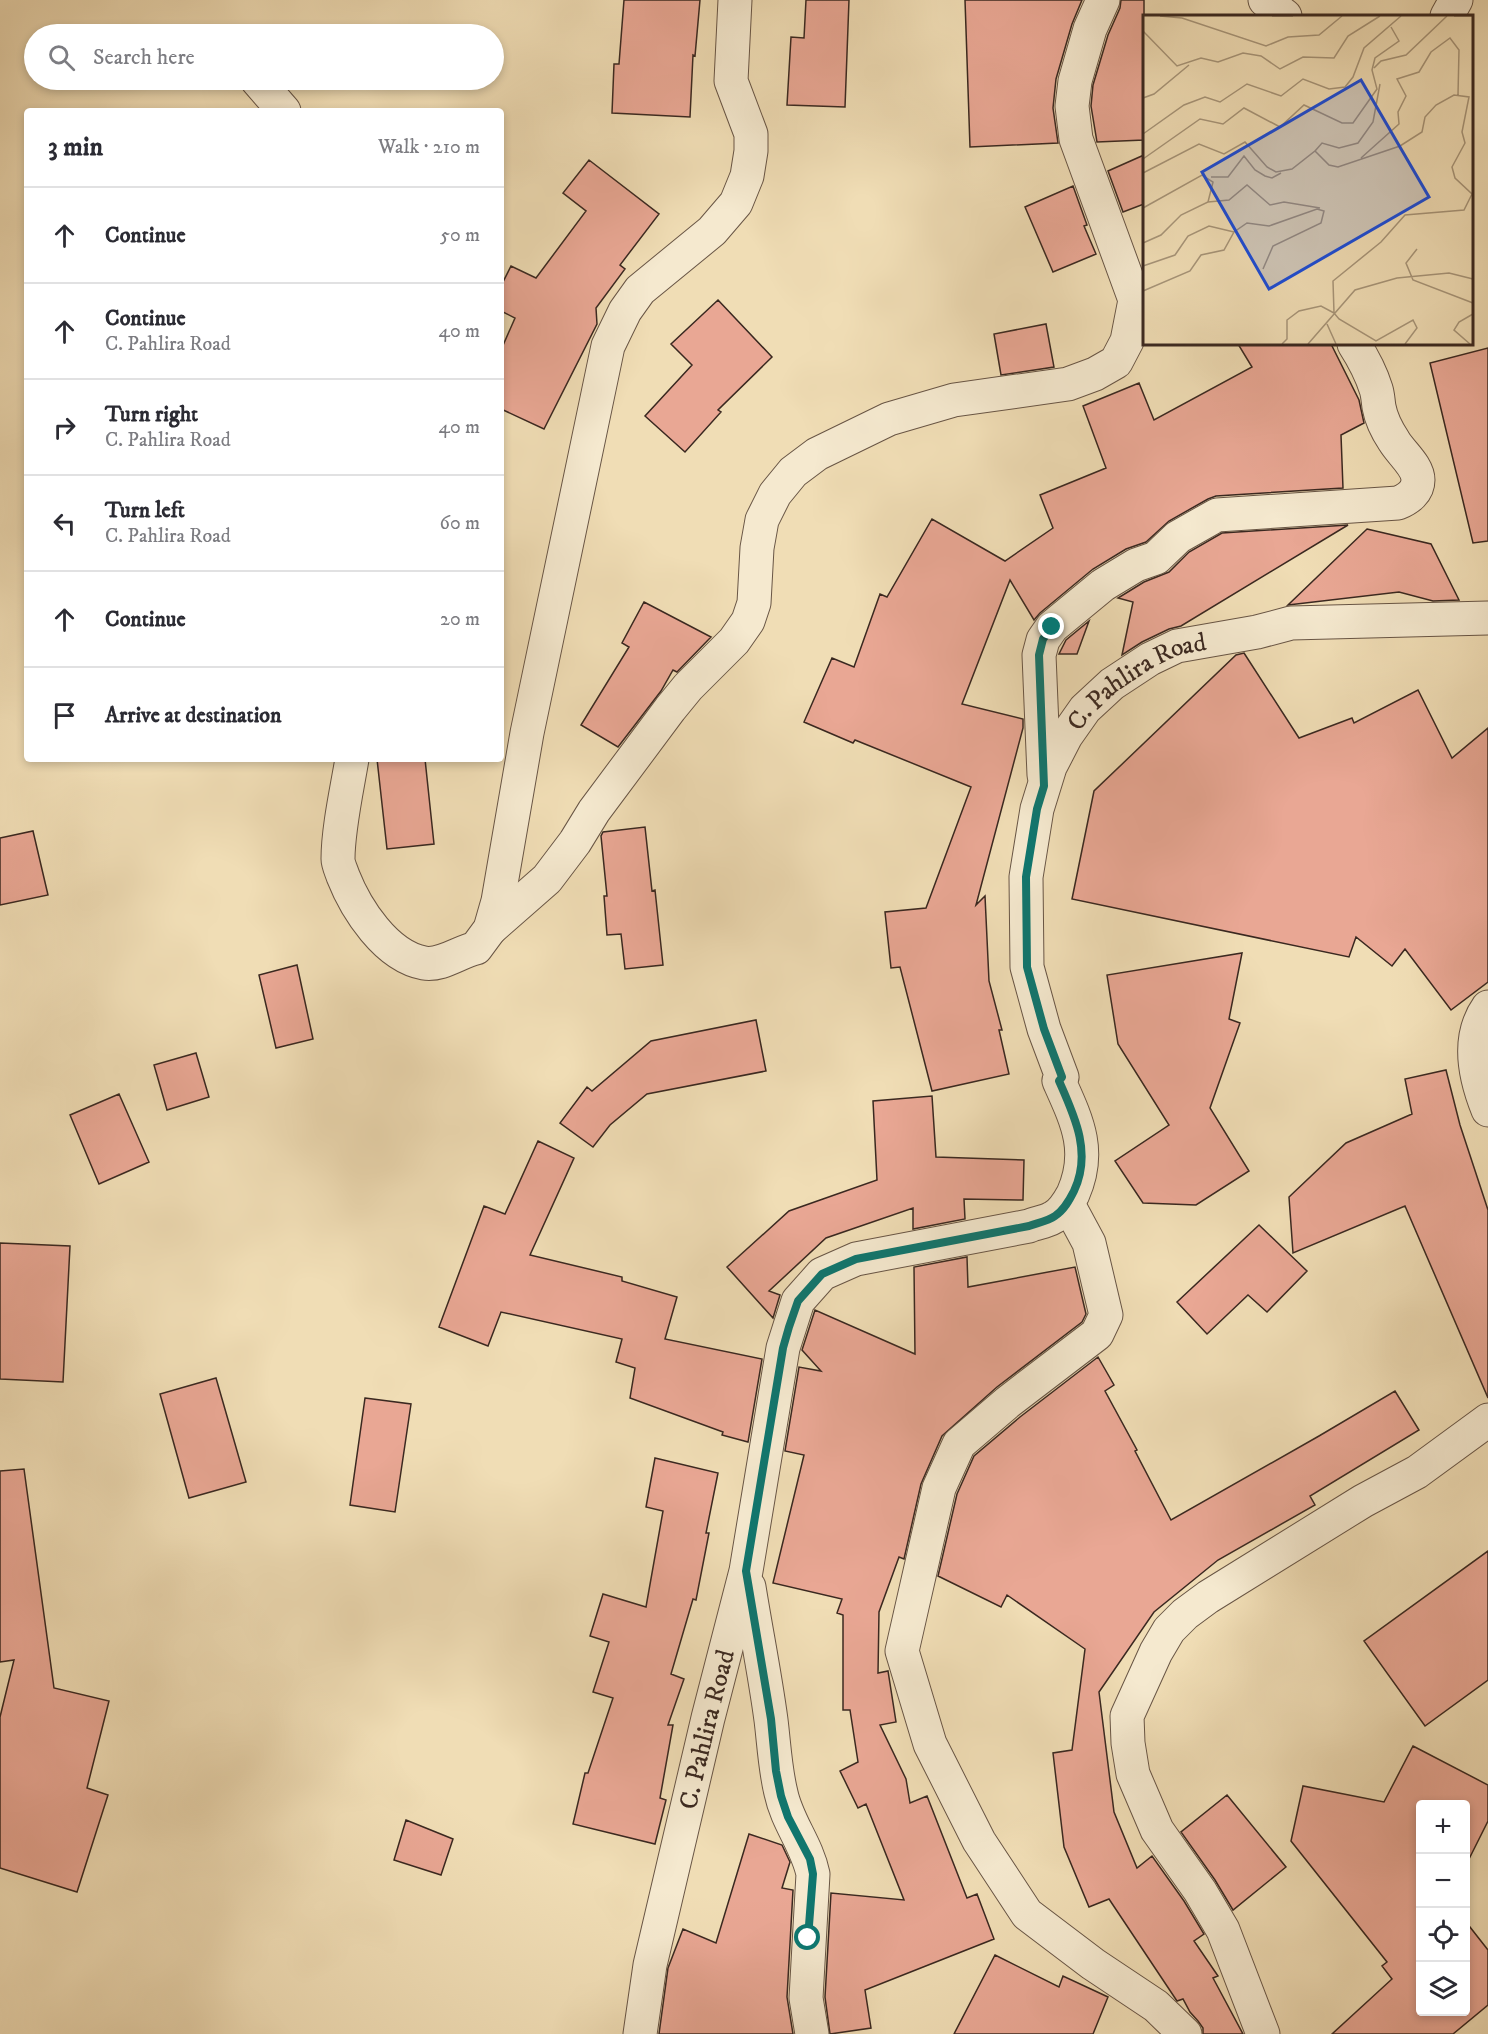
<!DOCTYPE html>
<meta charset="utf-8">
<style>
:root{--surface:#fff;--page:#f7f7f7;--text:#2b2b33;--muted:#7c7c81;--line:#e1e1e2}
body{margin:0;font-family:"IM FELL DW Pica",serif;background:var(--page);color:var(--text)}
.controls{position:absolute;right:18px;bottom:18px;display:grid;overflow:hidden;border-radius:6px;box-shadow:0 3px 9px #0003}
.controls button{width:54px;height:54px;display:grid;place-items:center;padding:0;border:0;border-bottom:2px solid var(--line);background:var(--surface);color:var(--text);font:30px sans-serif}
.stop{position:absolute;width:18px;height:18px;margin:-14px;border:4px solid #0f766e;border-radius:50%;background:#fff}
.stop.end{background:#0f766e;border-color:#fff;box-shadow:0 2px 6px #0008}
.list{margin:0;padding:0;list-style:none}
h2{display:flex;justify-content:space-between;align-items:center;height:78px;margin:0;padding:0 24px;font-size:26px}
h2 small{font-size:20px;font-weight:400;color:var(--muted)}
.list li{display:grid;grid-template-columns:39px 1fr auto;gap:18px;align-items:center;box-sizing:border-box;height:96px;padding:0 24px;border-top:2px solid var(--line)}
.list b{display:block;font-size:22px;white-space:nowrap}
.list p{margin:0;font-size:20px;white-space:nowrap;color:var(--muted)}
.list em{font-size:20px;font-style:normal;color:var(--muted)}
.icon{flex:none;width:33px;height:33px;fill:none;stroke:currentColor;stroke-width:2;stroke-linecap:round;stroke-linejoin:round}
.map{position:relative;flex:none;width:1488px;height:2034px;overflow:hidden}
.search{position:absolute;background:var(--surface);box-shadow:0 3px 9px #0003;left:24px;top:24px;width:480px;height:66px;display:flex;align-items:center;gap:15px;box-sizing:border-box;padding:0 21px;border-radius:33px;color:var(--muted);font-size:22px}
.panel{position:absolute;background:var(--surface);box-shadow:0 3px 9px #0003;left:24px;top:108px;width:480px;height:654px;border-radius:6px}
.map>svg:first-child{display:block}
.building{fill:#e9a794;stroke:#3a2820;stroke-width:1.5}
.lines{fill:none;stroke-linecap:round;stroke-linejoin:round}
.minor-casing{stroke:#685545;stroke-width:35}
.minor{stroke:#f5e9cf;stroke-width:33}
.route{stroke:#0f766e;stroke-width:8}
.labels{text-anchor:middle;stroke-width:4.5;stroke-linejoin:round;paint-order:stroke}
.street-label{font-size:26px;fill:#3a2820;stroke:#f5e9cf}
.inset-road{fill:none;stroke:#a79579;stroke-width:1.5}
.view{fill:#1d4ed8;fill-opacity:0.15;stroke:#1d4ed8;stroke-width:3}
.inset-edge{fill:none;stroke:#3a2820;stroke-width:3}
</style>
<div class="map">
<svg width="1488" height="2034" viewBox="0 0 1488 2034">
<rect width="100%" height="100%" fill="#f0ddb5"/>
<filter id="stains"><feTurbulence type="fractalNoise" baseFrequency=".00333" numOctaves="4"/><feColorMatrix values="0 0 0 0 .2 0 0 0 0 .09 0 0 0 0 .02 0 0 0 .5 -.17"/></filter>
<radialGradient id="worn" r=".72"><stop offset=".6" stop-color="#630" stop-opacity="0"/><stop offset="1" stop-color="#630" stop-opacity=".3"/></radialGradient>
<path class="building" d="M624,0H700L695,56L693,55L690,117L612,113L614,64H619Z
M806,0H849L845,107L787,105L791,37L804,38Z
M965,0H1082L1072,24L1056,79L1053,108L1058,143L970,147Z
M1121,0H1144V140L1097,142L1091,106L1093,85L1108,35L1120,8Z
M1144,155V204L1123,212L1108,171Z
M589,160L659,214L620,265L625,269L596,308L597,324L544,429L501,409V350L515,318L501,311V286L511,266L536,278L586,211L563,193Z
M1073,186L1087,225L1084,226L1096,254L1053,272L1025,207Z
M718,300L772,357L718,410L721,412L685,452L645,416L692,365L671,344Z
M1046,324L1054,367L1001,375L994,334Z
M1238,344H1331L1359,400L1364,423L1341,435L1343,488L1216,496L1208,499L1169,521L1146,542L1126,549L1093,569L1040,613L1034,620L1010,580L962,704L1023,719V728L976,905L985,896L989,981L1002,1030H999L1009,1074L932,1091L900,967L891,968L885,912L926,908L971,787L855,740L853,743L804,722L832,658L854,667L880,594L887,597L932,519L1005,561L1053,528L1040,495L1106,468L1083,406L1139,383L1154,420L1252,367Z
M1488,348V541L1473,543L1430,363Z
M1348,525L1181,626L1169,629L1142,642L1122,655L1133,602L1118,598L1144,582L1169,572L1189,552L1222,533Z
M1367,529L1431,544L1459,600L1433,601L1399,592L1288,605Z
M644,602L711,637L677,672L673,670L661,691L618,747L581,725L629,647L622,643Z
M1089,621L1077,654H1059L1066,640Z
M1244,653L1299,738L1352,718L1354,723L1418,690L1452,758L1488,728V982L1451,1010L1405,949L1392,966L1356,937L1349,957L1072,899L1094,791L1236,655Z
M377,759H425L434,844L387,849Z
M645,827L652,891L655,890L663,965L625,969L621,934L607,935L604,896H607L601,836L603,832Z
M33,831L48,895L0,905V838Z
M1242,953L1229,1019L1240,1023L1210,1108L1249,1171L1196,1205L1143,1203L1115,1161L1169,1125L1118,1044L1107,975Z
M297,965L313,1039L276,1048L259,975Z
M756,1020L766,1071L647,1094L610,1125L593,1147L560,1123L587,1087L592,1091L651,1041Z
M196,1053L209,1097L167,1110L154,1065Z
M1446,1070L1460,1125L1488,1210V1398L1405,1206L1293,1253L1289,1197L1346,1143L1412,1114L1405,1079Z
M119,1094L149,1162L99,1184L70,1115Z
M932,1096L936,1157L1024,1160L1023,1200L964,1199L965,1219L913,1229V1208L826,1238L769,1291L780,1295L773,1318L727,1267L789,1211L877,1180L873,1101Z
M538,1141L574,1158L530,1255L622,1277V1281L677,1297L665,1339L762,1359L748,1442L722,1435L723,1432L630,1398L635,1368L616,1362L622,1339L501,1312L488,1346L439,1327L484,1206L505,1214Z
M1259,1225L1307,1271L1267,1312L1248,1295L1207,1334L1177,1302Z
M0,1243L70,1246L63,1382L0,1379Z
M967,1257L968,1287L1075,1267L1086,1314L1082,1322L997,1387L942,1436L921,1484L904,1559L899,1557L879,1612L878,1673L888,1671L896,1722L880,1725L906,1779L910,1803L927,1796L967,1898L977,1894L994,1939L865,1990L871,2028L830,2034L825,1997L831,1893L904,1900L866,1804L858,1808L840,1771L858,1762L850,1710H843V1615L837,1613L842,1599L773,1583L804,1455L785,1451L799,1367L821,1371L802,1350L815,1310L915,1354L914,1267Z
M1098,1357L1114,1385L1105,1391L1137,1450L1135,1451L1171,1520L1319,1436L1395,1391L1419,1430L1310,1496L1315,1505L1218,1560L1154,1612L1099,1692L1114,1812L1137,1868L1152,1856L1184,1901L1204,1934L1194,1941L1218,1976L1213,1978L1243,2034H1203V2028L1198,2021L1190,2012L1183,1999L1177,2001L1109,1899L1089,1907L1064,1847L1053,1753L1072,1750L1085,1649L1007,1595L1001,1607L938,1576L957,1494L974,1456L1020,1417Z
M216,1378L246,1482L189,1498L160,1394Z
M365,1398L411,1404L395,1512L350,1505Z
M655,1458L718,1473L706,1533H709L696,1600L693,1599L671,1674L684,1679L668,1725H673L660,1798L666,1800L655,1844L573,1824L585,1773H588L613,1698L593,1692L609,1642L590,1636L603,1594L646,1607L663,1511L646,1507Z
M24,1469L54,1688L109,1701L87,1788L108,1795L77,1892L0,1868V1717L14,1660L0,1662V1471Z
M1488,1551V1680L1425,1726L1364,1641Z
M1413,1746L1488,1785V1821L1466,1865V1804H1420V2012H1466V1922L1488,1950V2005L1453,2034H1332L1392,1979L1382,1966L1387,1962L1291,1841L1303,1786L1384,1802Z
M1227,1795L1286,1867L1233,1910L1215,1880L1181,1832Z
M406,1820L453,1839L441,1875L394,1860Z
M749,1834L782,1845L790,1862L782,1888L793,1890L787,1997L793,2034H659L668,1968L683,1929L716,1943Z
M995,1955L1059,1987L1063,1976L1108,1997L1093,2034H954Z"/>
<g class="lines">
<defs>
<g id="minor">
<path d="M1265,0L1285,16"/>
<path d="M1447,16L1456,0"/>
<path d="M257,80L284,111"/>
<path d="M352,759C347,789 338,829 338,859C338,864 341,870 343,876C356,909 386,956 424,963C442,966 459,952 476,948L490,929L498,901L527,733L608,346L625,311L640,290L712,231L736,203L747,176L751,151V134L731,81L735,0"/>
<path d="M1044,775L1039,655L1043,640L1052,627L1103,585L1136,565L1156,558L1178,537L1217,515L1398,503C1408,499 1418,492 1418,480C1418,466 1401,453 1394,441C1388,432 1381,418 1379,407C1378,401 1378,395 1376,389C1371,373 1363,358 1354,344"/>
<path d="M490,929L547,879L575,842L594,811L670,709L688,687L734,641L748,621L754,603L757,548L762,520L775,494L793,472L817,454L889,419L954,400L1068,384L1095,374L1116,362L1127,341L1135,300L1076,139L1072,106L1075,81L1090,29L1103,0"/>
<path d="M1488,1007C1466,1038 1475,1078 1488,1110"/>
<path d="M1068,1204L1089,1243L1106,1315L1097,1334L1008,1402L959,1444L939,1488L902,1651L930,1744L979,1841L1027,1914L1093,1964L1156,2006L1185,2034"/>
<path d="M749,1587C756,1631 765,1675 771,1720C774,1744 775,1769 781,1793C787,1822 807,1845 813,1874L806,1998L812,2034"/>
<path id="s1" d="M640,2034L650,1965L708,1718L746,1571L783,1348L798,1301L822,1274L856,1259L1029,1226C1036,1223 1045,1222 1052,1218C1061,1214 1068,1203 1073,1194C1092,1151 1077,1121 1059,1081L1062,1077L1044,1029L1027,967L1026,877L1037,809L1050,767L1066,736L1085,709L1112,684L1150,659L1177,646L1257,632L1291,623L1488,618"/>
<path d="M1263,2034L1223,1930L1200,1891L1157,1830L1133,1774L1128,1743L1127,1716L1156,1652L1169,1630L1185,1614L1208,1597L1363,1501L1417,1472L1488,1420"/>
</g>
</defs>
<use href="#minor" class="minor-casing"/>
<use href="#minor" class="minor"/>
</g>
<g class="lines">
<path class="route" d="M808,1938L813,1874L810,1859L788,1817L781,1796L776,1771L771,1719L746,1571L783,1348L789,1327L798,1301L822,1274L856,1259L1029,1226C1037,1223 1048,1221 1055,1216C1064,1210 1069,1201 1074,1191C1092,1153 1075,1117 1059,1081L1062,1077L1044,1029L1027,967L1026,877L1037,809L1044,786L1039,655L1043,639L1052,627"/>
</g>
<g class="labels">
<g class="street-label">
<text dy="9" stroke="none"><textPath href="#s1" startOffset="1626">C. Pahlira Road</textPath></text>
<text dy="9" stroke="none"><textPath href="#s1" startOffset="312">C. Pahlira Road</textPath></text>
</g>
</g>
<g transform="translate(1143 15)">
<rect width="330" height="330" fill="#f0ddb5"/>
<path class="inset-road" d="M17,1L39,3L123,31L145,22L176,20L199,1M129,1H150M311,1H330M0,16L34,51L58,43L75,47L100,38L118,41L137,54L160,42L191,43L205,21L237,1M231,53L238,46L263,40L304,1M0,83L11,79L46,50M0,119L41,90L62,82L77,87L104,69L138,81L160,64L186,74L202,72L210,62L221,33L258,1M172,136L179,128L196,133L215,128L230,107L237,69M218,143L256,109L255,97L263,81L254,64L276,57L288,37L307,23L316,35L315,80M0,144L57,104L80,109L101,93L137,112L161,90L199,108H210L234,74L229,55L232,43L256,26L248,12M0,158L56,129L81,139L102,127L124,152L133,157L149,154L172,136L186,150L195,152L257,131L279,117L282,102L293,90L311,80L326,82L319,117L322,128L309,152L312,163L329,179L321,195L262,200L238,227L190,266L191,298L196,304L233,326L270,305L274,313L262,329M68,162H85L101,141L112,155L122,161L129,163L138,158M65,187L86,185L104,170L127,190L141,187L177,193M0,193L59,160L70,167L65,187L38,200L18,220L0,228M274,234L263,248L270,265L330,288M0,251L32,240L45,221L66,211L91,217M0,276L47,256L58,240L81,235L91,217L104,208L126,211L174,194L181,196L178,208L130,231L120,254M184,309L193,329M139,329L144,324V305L156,296L178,291L191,298M165,329L212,275L254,263L306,258L330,264M327,329L311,315L316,307L330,299"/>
<path class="view" d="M218,65L286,182L126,274L59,157Z"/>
<rect width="330" height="330" class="inset-edge"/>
</g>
<rect width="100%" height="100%" filter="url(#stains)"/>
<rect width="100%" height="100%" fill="url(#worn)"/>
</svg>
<div class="controls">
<button>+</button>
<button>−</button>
<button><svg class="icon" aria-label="locate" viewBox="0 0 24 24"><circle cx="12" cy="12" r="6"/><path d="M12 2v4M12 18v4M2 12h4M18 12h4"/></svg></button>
<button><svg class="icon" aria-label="layers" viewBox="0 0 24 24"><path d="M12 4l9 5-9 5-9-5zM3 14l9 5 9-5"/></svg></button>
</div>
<div class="stop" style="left:808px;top:1938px"></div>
<div class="stop end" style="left:1052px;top:627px"></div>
<div class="search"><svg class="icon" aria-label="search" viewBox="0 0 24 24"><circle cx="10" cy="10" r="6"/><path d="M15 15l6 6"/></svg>Search here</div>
<section class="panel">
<h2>3 min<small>Walk · 210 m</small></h2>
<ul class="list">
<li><svg class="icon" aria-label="ahead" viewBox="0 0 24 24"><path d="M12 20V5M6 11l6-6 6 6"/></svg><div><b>Continue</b></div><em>50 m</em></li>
<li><svg class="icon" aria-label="ahead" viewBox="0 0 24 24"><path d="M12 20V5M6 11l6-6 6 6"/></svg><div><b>Continue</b><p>C. Pahlira Road</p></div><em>40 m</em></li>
<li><svg class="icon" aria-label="right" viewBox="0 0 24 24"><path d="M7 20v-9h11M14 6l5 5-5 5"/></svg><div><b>Turn right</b><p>C. Pahlira Road</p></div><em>40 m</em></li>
<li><svg class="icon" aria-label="left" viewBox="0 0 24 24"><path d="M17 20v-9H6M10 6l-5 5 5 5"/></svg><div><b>Turn left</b><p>C. Pahlira Road</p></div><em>60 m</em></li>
<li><svg class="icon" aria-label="ahead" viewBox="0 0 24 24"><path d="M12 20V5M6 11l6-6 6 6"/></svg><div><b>Continue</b></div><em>20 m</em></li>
<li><svg class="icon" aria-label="arrive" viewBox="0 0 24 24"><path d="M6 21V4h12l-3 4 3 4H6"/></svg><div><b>Arrive at destination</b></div></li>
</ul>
</section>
</div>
